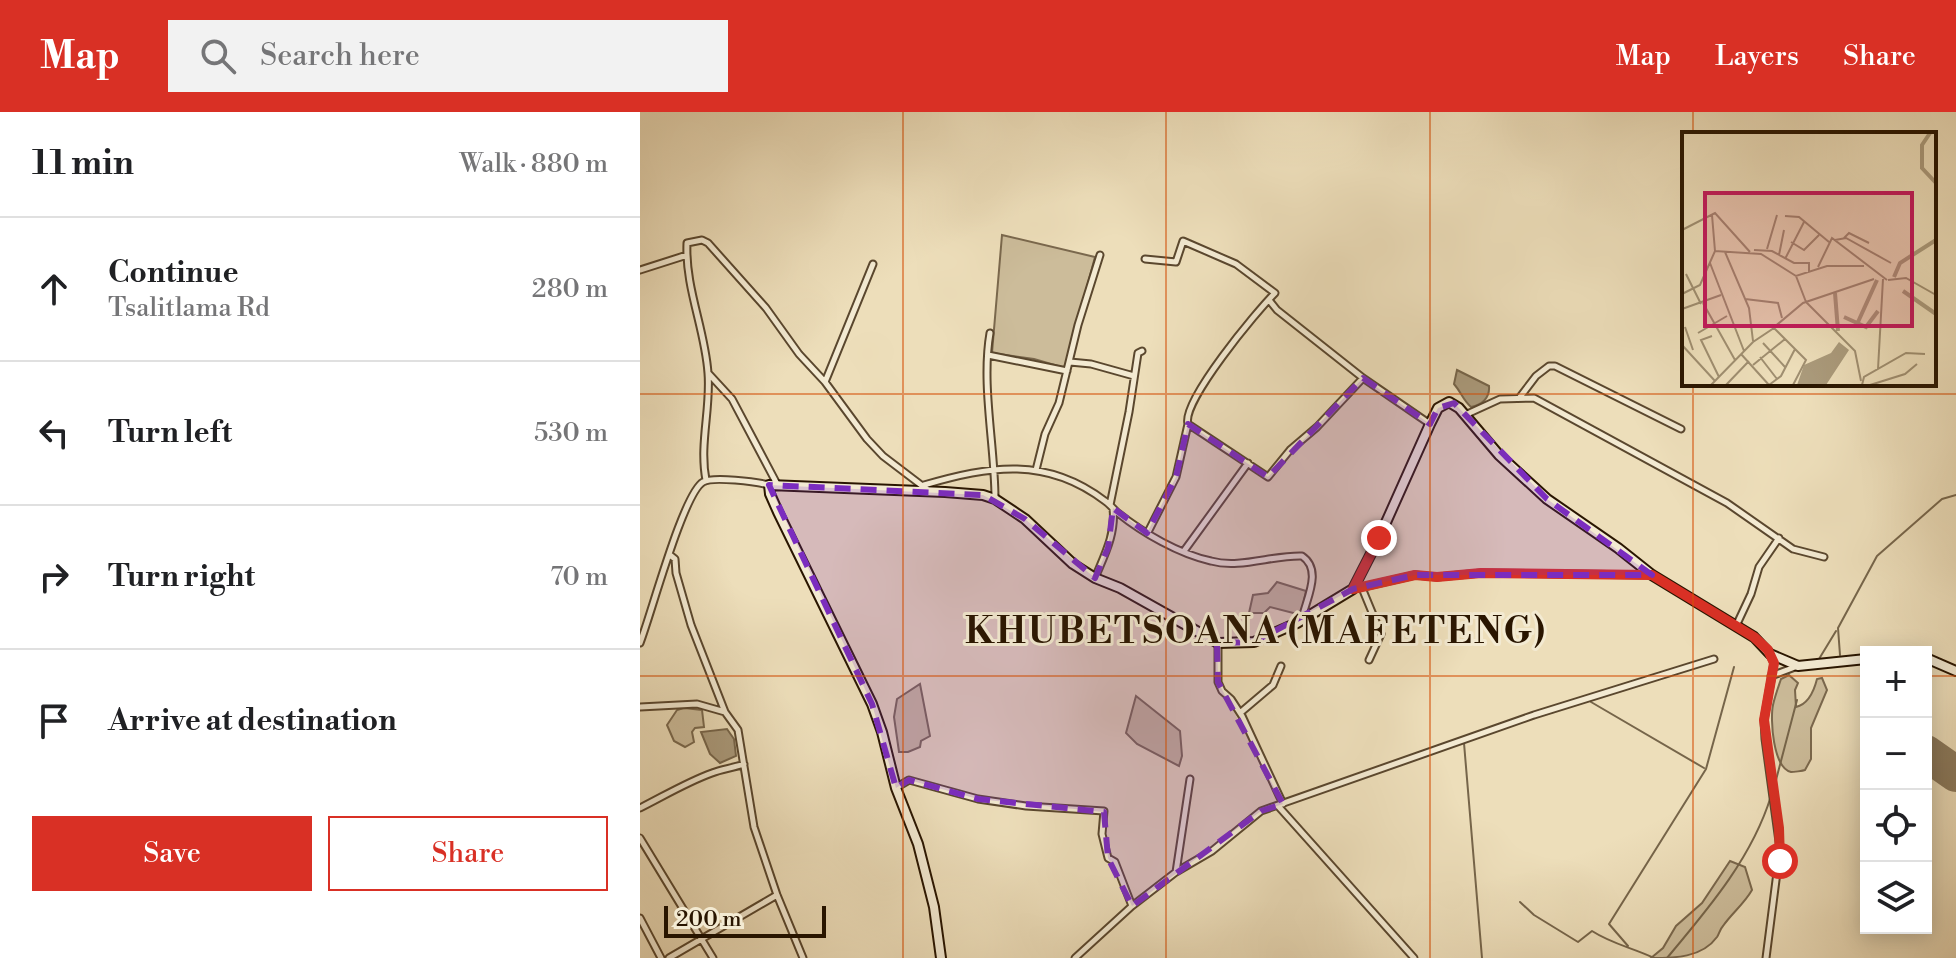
<!DOCTYPE html>
<meta charset="utf-8">
<style>
:root{--surface:#fff;--page:#f2f2f2;--text:#202124;--muted:#757577;--line:#e0e0e0;--accent:#d93025}
body{margin:0;font-family:"Libre Bodoni",serif;background:var(--page);color:var(--text)}
.controls{position:absolute;right:24px;bottom:24px;display:grid;overflow:hidden;border-radius:0px;box-shadow:0 4px 20px #0003}
.controls button{width:72px;height:72px;display:grid;place-items:center;padding:0;border:0;border-bottom:2px solid var(--line);background:var(--surface);color:var(--text);font:40px sans-serif}
.scale{position:absolute;left:24px;bottom:20px;width:162px;box-sizing:border-box;padding-left:8px;border:4px solid #291500;border-top:0;font-size:22px;line-height:28px;white-space:nowrap;color:#291500;-webkit-text-stroke:6px #f3ead2;paint-order:stroke}
.stop{position:absolute;width:24px;height:24px;margin:-18px;border:6px solid #d93025;border-radius:50%;background:#fff}
.stop.end{background:#d93025;border-color:#fff;box-shadow:0 2px 8px #0008}
.list{margin:0;padding:0;list-style:none}
h2{display:flex;justify-content:space-between;align-items:center;height:104px;margin:0;padding:0 32px;font-size:34px}
h2 small{font-size:26px;font-weight:400;color:var(--muted)}
.list li{display:grid;grid-template-columns:52px 1fr auto;gap:24px;align-items:center;box-sizing:border-box;height:144px;padding:0 32px;border-top:2px solid var(--line)}
.list b{display:block;font-size:30px;white-space:nowrap}
.list p{margin:0;font-size:26px;white-space:nowrap;color:var(--muted)}
.list em{font-size:26px;font-style:normal;color:var(--muted)}
.actions{display:flex;gap:16px;padding:24px 32px}
.actions a{flex:1;padding:18px 0;border:2px solid var(--accent);border-radius:0px;text-align:center;font-size:28px;color:var(--accent)}
.actions .main{background:var(--accent);color:#fff}
.icon{flex:none;width:44px;height:44px;fill:none;stroke:currentColor;stroke-width:2;stroke-linecap:round;stroke-linejoin:round}
.map{position:relative;flex:none;width:1316px;height:846px;overflow:hidden}
header{display:flex;align-items:center;gap:48px;box-sizing:border-box;height:112px;padding:0 40px;background:var(--accent);color:#fff}
header strong{font-size:38px}
nav{display:flex;gap:44px;margin-inline-start:auto;font-size:28px}
.search{width:560px;height:72px;background:var(--page);display:flex;align-items:center;gap:20px;box-sizing:border-box;padding:0 28px;border-radius:0px;color:var(--muted);font-size:30px}
main{display:flex}
aside{flex:1;background:var(--surface)}
.map>svg:first-child{display:block}
.green{fill:#ccbc9a;stroke:#7a684d;stroke-width:2}
.water{fill:#aa9a7b;stroke:#76654a;stroke-width:2}
.lines{fill:none;stroke-linecap:round;stroke-linejoin:round}
.stream{stroke:#76654a;stroke-width:2}
.runway{stroke:#8b7a5d;stroke-width:36}
.street-casing{stroke:#5a472e;stroke-width:9}
.secondary-casing{stroke:#291500;stroke-width:12}
.street{stroke:#f3ead2;stroke-width:5}
.secondary{stroke:#f3ead2;stroke-width:8}
.route{stroke:#d93025;stroke-width:10}
.marked{fill:#7b2cbf;fill-opacity:0.2;stroke:#7b2cbf;stroke-width:6;stroke-dasharray:16 10;stroke-linejoin:round}
.grid{fill:none;stroke:#d5520b;stroke-width:2;stroke-opacity:0.55}
.labels{text-anchor:middle;stroke-width:6;stroke-linejoin:round;paint-order:stroke}
.district-label{font-size:36px;font-weight:bold;letter-spacing:2px;fill:#291500;stroke:#f3ead2}
.inset-river{fill:none;stroke:#aa9a7b;stroke-width:4}
.inset-road{fill:none;stroke:#9f8e70;stroke-width:2}
.view{fill:#c2185b;fill-opacity:0.15;stroke:#c2185b;stroke-width:4}
.inset-edge{fill:none;stroke:#291500;stroke-width:4}
</style>
<header>
<strong>Map</strong>
<div class="search"><svg class="icon" aria-label="search" viewBox="0 0 24 24"><circle cx="10" cy="10" r="6"/><path d="M15 15l6 6"/></svg>Search here</div>
<nav><a>Map</a><a>Layers</a><a>Share</a></nav>
</header>
<main>
<aside>
<h2>11 min<small>Walk · 880 m</small></h2>
<ul class="list">
<li><svg class="icon" aria-label="ahead" viewBox="0 0 24 24"><path d="M12 20V5M6 11l6-6 6 6"/></svg><div><b>Continue</b><p>Tsalitlama Rd</p></div><em>280 m</em></li>
<li><svg class="icon" aria-label="left" viewBox="0 0 24 24"><path d="M17 20v-9H6M10 6l-5 5 5 5"/></svg><div><b>Turn left</b></div><em>530 m</em></li>
<li><svg class="icon" aria-label="right" viewBox="0 0 24 24"><path d="M7 20v-9h11M14 6l5 5-5 5"/></svg><div><b>Turn right</b></div><em>70 m</em></li>
<li><svg class="icon" aria-label="arrive" viewBox="0 0 24 24"><path d="M6 21V4h12l-3 4 3 4H6"/></svg><div><b>Arrive at destination</b></div></li>
</ul>
<div class="actions"><a class="main">Save</a><a>Share</a></div>
</aside>
<div class="map">
<svg width="1316" height="846" viewBox="0 0 1316 846">
<rect width="100%" height="100%" fill="#eddeba"/>
<filter id="stains"><feTurbulence type="fractalNoise" baseFrequency=".0025" numOctaves="4"/><feColorMatrix values="0 0 0 0 .2 0 0 0 0 .09 0 0 0 0 .02 0 0 0 .5 -.17"/></filter>
<radialGradient id="worn" r=".72"><stop offset=".6" stop-color="#630" stop-opacity="0"/><stop offset="1" stop-color="#630" stop-opacity=".3"/></radialGradient>
<path class="green" d="M362,123L455,145L425,256L394,247L352,241Z
M637,470L666,479L661,503L630,495L624,501H609L613,483L628,481Z
M1149,563L1158,571L1155,578L1156,595C1169,592 1174,579 1177,567L1182,566L1187,578L1171,616V647L1165,658C1163,659 1153,660 1151,660C1133,656 1130,607 1133,593C1135,584 1138,576 1141,567Z
M280,572L290,624L281,629L280,635L268,640H259L254,605L257,587Z
M496,584L540,619L542,644L539,654L497,632L486,621Z
M44,596L62,598L64,615L55,616L52,620L54,630L45,635L34,629L27,613L37,598Z
M1090,749L1105,755L1112,778C1104,792 1092,801 1083,814C1080,817 1079,822 1077,825C1062,846 1034,846 1011,846L1023,836L1036,814L1062,791Z"/>
<path class="water" d="M817,258L849,274C850,286 842,293 831,295C823,288 821,280 814,272Z
M87,617L94,627L96,644L80,651L70,642L61,620Z"/>
<g class="lines">
<path class="stream" d="M1200,543L1198,516L1237,444L1302,387L1316,383
M1179,547L1196,519
M951,590L1064,656
M824,631L842,846
M1136,668L1157,588
M880,790L894,803L938,830L952,819C972,832 993,836 1014,846
M988,834L969,812L1066,657L1094,555
M1027,846C1068,797 1112,746 1131,684"/>
<path class="runway" d="M1286,641L1316,662"/>
<defs>
<path id="street" d="M505,147L536,150L543,129L596,152L635,181C617,199 541,290 548,312L536,365L508,420
M0,158L47,143
M629,188L637,198L723,266L790,312
M350,221C341,273 355,334 355,387
M348,243L427,259
M430,250L451,252L494,264
M69,262L92,287L137,372
M185,270L233,152
M880,285L896,264L909,254H915L1041,317
M825,303L860,287L894,286L1087,391L1153,437L1184,445
M548,312L628,365L650,338L677,315L723,266
M396,358L405,322L419,291L438,213L460,143
M66,368C59,333 71,296 68,261C65,217 45,176 47,131L62,128L68,131L126,196L159,242L185,270L227,327L243,344L289,379
M284,373C350,354 406,344 465,389C470,392 474,398 478,401C503,421 539,442 571,449C600,457 632,443 662,444C683,458 666,487 662,507
M470,393L489,300L498,241L502,239
M544,439L608,351
M30,443L35,447L36,461L51,513L85,600L98,618L114,715L137,783L163,846
M455,466C464,444 476,422 473,397
M722,476L741,522L729,548
M714,477L775,463L797,465L841,461L1010,463
M1096,514L1111,482L1119,455L1139,426
M0,531C11,503 43,382 63,370C73,364 117,370 129,373
M578,532V570L582,579L591,587L602,604L643,692
M1131,564L1155,555
M0,595L57,592L85,600
M600,601L633,573L641,554
M257,675L269,668L338,687L386,694L464,699L462,722L468,746L475,750L492,794
M639,695L774,846
M0,696C24,684 47,670 72,661C82,657 93,656 104,652
M0,726L73,846
M536,760L550,667
M0,806L21,846
M29,846L137,783
M435,846L492,794L536,760L572,739L621,699L894,603L1074,547
M1126,846L1140,737L1125,627L1124,608L1134,551L1130,543"/>
<path id="secondary" d="M1260,540H1267
M1286,546L1316,559
M301,846L294,795L278,732L256,676L242,620L232,592L138,400L130,382L129,373L305,380L343,383L355,387L385,407L433,452L455,466L480,476L578,531L614,530L657,511L713,477L739,426L790,312L798,296L809,290L819,296L859,343L907,387L978,436L1012,463L1114,525L1130,542L1158,554L1226,547"/>
</defs>
<use href="#street" class="street-casing"/>
<use href="#secondary" class="secondary-casing"/>
<use href="#street" class="street"/>
<use href="#secondary" class="secondary"/>
</g>
<g class="lines">
<path class="route" d="M739,426L713,477L775,463L797,465L841,461L1012,463L1114,525L1128,538L1134,551L1124,608L1139,716L1140,749"/>
</g>
<path class="marked" d="M723,266L790,312L798,296L814,291L907,387L1012,463H775L713,477L614,530L577,531L578,570L643,692L621,699L492,794L468,746L464,700L338,687L269,668L256,676L232,592L129,373L343,383L385,407L455,466L468,436L473,396L507,421L536,365L548,312L628,365Z"/>
<path class="grid" d="M263,0V846M526,0V846M790,0V846M1053,0V22M1053,272V846M0,282H1316M0,564H1226M1286,564H1316"/>
<g class="labels">
<g class="district-label">
<text x="616" y="531">KHUBETSOANA (MAFETENG)</text>
</g>
</g>
<g transform="translate(1042 20)">
<rect width="254" height="254" fill="#eddeba"/>
<path d="M157,210L167,218L144,253H115L122,233L149,221Z" fill="#aa9a7b"/>
<path class="inset-river" d="M248,1L240,13V36L254,51M212,145L218,131L254,108M221,159L254,182M153,161L156,199M162,185L184,195L196,179M176,190L195,148"/>
<path class="inset-road" d="M30,83L33,119M103,84L117,85L147,110M0,98L33,81L68,120M162,106L167,101L187,111M153,108L164,106L209,131M109,110L122,118L137,103M85,117L95,83M72,118L90,119L112,131H127V141M43,120L67,176L71,209M97,123L102,98M103,127L122,90M28,131L62,219M136,135L150,106L205,148M4,142L19,172M114,144L124,170M206,148L224,146L254,163M0,162L18,153L33,119L79,122L114,144L145,134H182M63,167L96,171L100,186M124,170L173,219L179,249M21,171L53,228M0,177L39,163M3,195L11,218M91,196L121,171L192,147M16,201L45,184M30,204L19,208L37,245M81,211L103,235M0,213L33,249M59,222L87,253M78,225L95,247M71,233L103,207M196,237L201,147M29,253L71,210L92,196L124,228L111,253M44,253L67,229M87,253L99,244L113,217M180,253L182,245L224,221L243,222M188,253L223,242L235,232M212,253H237"/>
<path class="view" d="M23,61H230V194H23Z"/>
<rect width="254" height="254" class="inset-edge"/>
</g>
<rect width="100%" height="100%" filter="url(#stains)"/>
<rect width="100%" height="100%" fill="url(#worn)"/>
</svg>
<div class="controls">
<button>+</button>
<button>−</button>
<button><svg class="icon" aria-label="locate" viewBox="0 0 24 24"><circle cx="12" cy="12" r="6"/><path d="M12 2v4M12 18v4M2 12h4M18 12h4"/></svg></button>
<button><svg class="icon" aria-label="layers" viewBox="0 0 24 24"><path d="M12 4l9 5-9 5-9-5zM3 14l9 5 9-5"/></svg></button>
</div>
<div class="scale">200 m</div>
<div class="stop" style="left:1140px;top:749px"></div>
<div class="stop end" style="left:739px;top:426px"></div>
</div>
</main>
